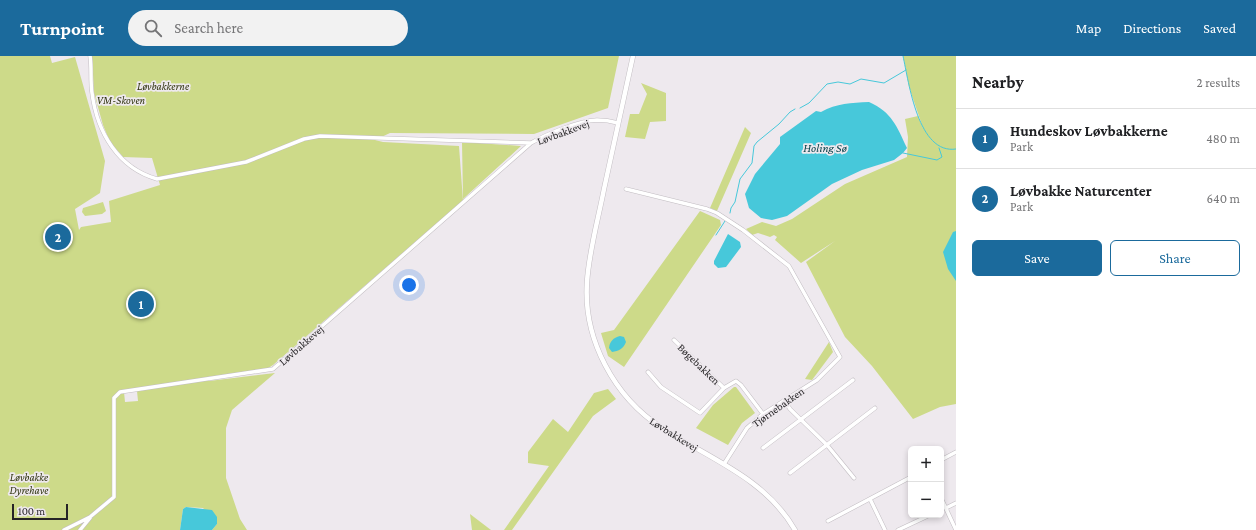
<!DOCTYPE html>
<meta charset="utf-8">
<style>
:root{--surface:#fff;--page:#f2f2f2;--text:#202124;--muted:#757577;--line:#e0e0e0;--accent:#1b6a9c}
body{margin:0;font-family:"Crimson Pro",serif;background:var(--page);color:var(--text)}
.controls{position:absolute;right:12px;bottom:12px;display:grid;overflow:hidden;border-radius:6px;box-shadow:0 2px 6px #0003}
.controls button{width:36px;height:36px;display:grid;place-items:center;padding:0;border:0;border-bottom:1px solid var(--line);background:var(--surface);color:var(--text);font:20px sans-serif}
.scale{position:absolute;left:12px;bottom:10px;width:56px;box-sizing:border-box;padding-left:4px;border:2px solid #262426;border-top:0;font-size:11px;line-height:14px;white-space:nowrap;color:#262426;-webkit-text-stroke:3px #eee9ee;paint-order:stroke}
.you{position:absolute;left:409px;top:229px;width:14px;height:14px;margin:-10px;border:3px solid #fff;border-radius:50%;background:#1a73e8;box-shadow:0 0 0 6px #1a73e833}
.badge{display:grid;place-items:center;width:26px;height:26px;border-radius:50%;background:var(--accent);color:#fff;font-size:13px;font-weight:700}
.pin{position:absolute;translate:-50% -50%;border:2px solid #fff;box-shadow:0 1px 4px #0006}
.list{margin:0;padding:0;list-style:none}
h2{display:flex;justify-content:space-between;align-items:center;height:52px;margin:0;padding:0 16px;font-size:17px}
h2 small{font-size:13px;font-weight:400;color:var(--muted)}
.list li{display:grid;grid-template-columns:26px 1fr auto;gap:12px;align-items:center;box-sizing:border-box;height:60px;padding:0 16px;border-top:1px solid var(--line)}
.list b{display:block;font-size:15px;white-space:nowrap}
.list p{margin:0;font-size:13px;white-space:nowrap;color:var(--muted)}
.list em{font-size:13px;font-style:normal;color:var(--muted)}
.actions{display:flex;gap:8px;padding:12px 16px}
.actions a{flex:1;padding:9px 0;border:1px solid var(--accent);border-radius:6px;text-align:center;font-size:14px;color:var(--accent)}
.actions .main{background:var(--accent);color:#fff}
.icon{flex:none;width:22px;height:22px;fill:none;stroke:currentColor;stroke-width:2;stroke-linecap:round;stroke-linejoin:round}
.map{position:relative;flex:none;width:956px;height:474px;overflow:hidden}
header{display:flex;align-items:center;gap:24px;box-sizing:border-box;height:56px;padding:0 20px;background:var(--accent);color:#fff}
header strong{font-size:19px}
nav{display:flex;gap:22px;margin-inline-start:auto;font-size:14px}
.search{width:280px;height:36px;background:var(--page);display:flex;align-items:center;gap:10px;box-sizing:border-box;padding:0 14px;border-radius:22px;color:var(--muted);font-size:15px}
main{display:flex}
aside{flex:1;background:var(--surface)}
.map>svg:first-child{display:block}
.green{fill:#cdda89;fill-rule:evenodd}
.water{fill:#47c8da}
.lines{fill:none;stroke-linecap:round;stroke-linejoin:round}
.stream{stroke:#47c8da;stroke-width:1}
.minor-casing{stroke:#c2bdc2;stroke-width:4.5}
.tertiary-casing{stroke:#c2bdc2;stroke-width:5.5}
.minor{stroke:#fff;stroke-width:3.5}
.tertiary{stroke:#fff;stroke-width:4.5}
.labels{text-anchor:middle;stroke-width:3.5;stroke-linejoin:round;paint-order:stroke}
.park-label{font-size:11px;font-style:italic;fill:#2f330e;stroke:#eee9ee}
.street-label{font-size:11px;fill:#262426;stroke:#eee9ee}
.water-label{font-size:12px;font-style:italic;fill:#06424a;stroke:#eee9ee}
</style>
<header>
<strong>Turnpoint</strong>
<div class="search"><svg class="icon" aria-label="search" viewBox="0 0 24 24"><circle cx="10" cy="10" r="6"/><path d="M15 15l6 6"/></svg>Search here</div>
<nav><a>Map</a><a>Directions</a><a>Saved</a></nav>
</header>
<main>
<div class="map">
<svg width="956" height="474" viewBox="0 0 956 474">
<rect width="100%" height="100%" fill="#eee9ee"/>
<path class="green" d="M0,0H50L52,7L75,1L105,105L100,137L75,153L79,174L81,171L111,166L109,145L160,129L152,102L123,101L110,86L103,69L94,37L92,0H619L608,52L534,78L390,77L375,84L383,86L459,90L463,145L273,309L267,313L208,321L209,325L275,317L232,354L226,372V422L240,463L247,474H212L217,468L203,452L186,451L183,453L180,474H0ZM137,335L138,345L125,346L124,336Z
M903,0H956V348L940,351L913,363L872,310L845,281L806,206L835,185L801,207L775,184L777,181L774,179L770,181L758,177L752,179L746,173L762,166L776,170L792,163L845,128L907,101L908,81L905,63L918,60L923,72L909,31Z
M641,27L666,37V65L650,66L645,83L625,81L630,58H639L647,38Z
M745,71L751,77L717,155L710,152Z
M462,86L521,90L463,143Z
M103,146L106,155L102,158L85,160L82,156L83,152Z
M700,155L720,164L721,169L624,311L608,300L601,277L614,274Z
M829,286L833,296L812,324L805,323Z
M734,331H736L755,357L742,367L728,389L696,372L713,349Z
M608,333L616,343L593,360L512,474H504L549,410L528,407V396L553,363L568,376L594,337Z
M470,458L491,474H472Z"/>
<path class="water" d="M869,46C892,56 897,71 907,92L903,97L894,104L862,114L832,128L787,160L772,164L761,162L749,152L745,138L755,118L780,88V81L816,55L821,56C837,47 851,47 869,46Z
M956,175V225L948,213L943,196L953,176Z
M728,178L740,186L741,191L726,211L718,212L714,208V205Z
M620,280L624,281L626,286C623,293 619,295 612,296L609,292C610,285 613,282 620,280Z
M186,451L212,454L217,461V468L212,474H180L183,453Z"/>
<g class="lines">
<path class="stream" d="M903,0C909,27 918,99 956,93
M800,52L809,47L827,28L838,26L850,28L861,23L884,27L906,14
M903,97L937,104L942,101L939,92
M730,157L731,152L735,146L740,123L752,107L754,90L757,86L779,68L790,56L795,53
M716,179L725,165"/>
<defs>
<path id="minor" d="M90,0C92,12 90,25 92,37C97,76 118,112 157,123L246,106L304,83L320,80L531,87
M626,133L707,153L717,157L743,174L789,210L840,301L817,324L763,358L747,372L724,408
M674,284L724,332
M648,316L661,331L700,357L724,332L736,325L741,329L763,358
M784,344L790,353L827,389L854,422
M763,392L853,324
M941,404L956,396
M790,417L875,352
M941,442L956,474
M870,443L885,474
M946,452L956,447
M828,465L911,421
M64,474L90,461L114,441V342L120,336L273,313L531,87C547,78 578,65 597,64C604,64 611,65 618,67
M80,474L90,462
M898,474L930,459"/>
<path id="tertiary" d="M633,0C623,44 614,89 604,133C598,164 589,195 587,226C583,283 614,341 662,372C710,403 765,422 795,474"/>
</defs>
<use href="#minor" class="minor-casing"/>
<use href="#tertiary" class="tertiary-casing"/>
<use href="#minor" class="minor"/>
<use href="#tertiary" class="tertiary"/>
</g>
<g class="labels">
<g class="park-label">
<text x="163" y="34">Løvbakkerne</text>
<text x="121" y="48">VM-Skoven</text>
<text x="29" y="425">Løvbakke<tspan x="29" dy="13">Dyrehave</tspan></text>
</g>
<g class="street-label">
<text transform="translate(563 76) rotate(-20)" y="4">Løvbakkevej</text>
<text transform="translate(301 289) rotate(-41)" y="4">Løvbakkevej</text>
<text transform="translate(699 308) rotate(44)" y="4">Bøgebakken</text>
<text transform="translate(778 351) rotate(-35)" y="4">Tjørnebakken</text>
<text transform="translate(674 378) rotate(32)" y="4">Løvbakkevej</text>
</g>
<g class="water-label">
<text x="825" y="96">Holing Sø</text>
</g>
</g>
</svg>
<div class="controls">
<button>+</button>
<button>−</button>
</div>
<div class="scale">100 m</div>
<div class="you"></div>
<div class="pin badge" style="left:141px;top:248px">1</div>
<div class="pin badge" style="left:58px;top:181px">2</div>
</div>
<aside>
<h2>Nearby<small>2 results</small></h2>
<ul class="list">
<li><span class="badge">1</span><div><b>Hundeskov Løvbakkerne</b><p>Park</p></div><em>480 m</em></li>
<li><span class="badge">2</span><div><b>Løvbakke Naturcenter</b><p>Park</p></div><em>640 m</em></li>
</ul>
<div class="actions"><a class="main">Save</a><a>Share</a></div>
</aside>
</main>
